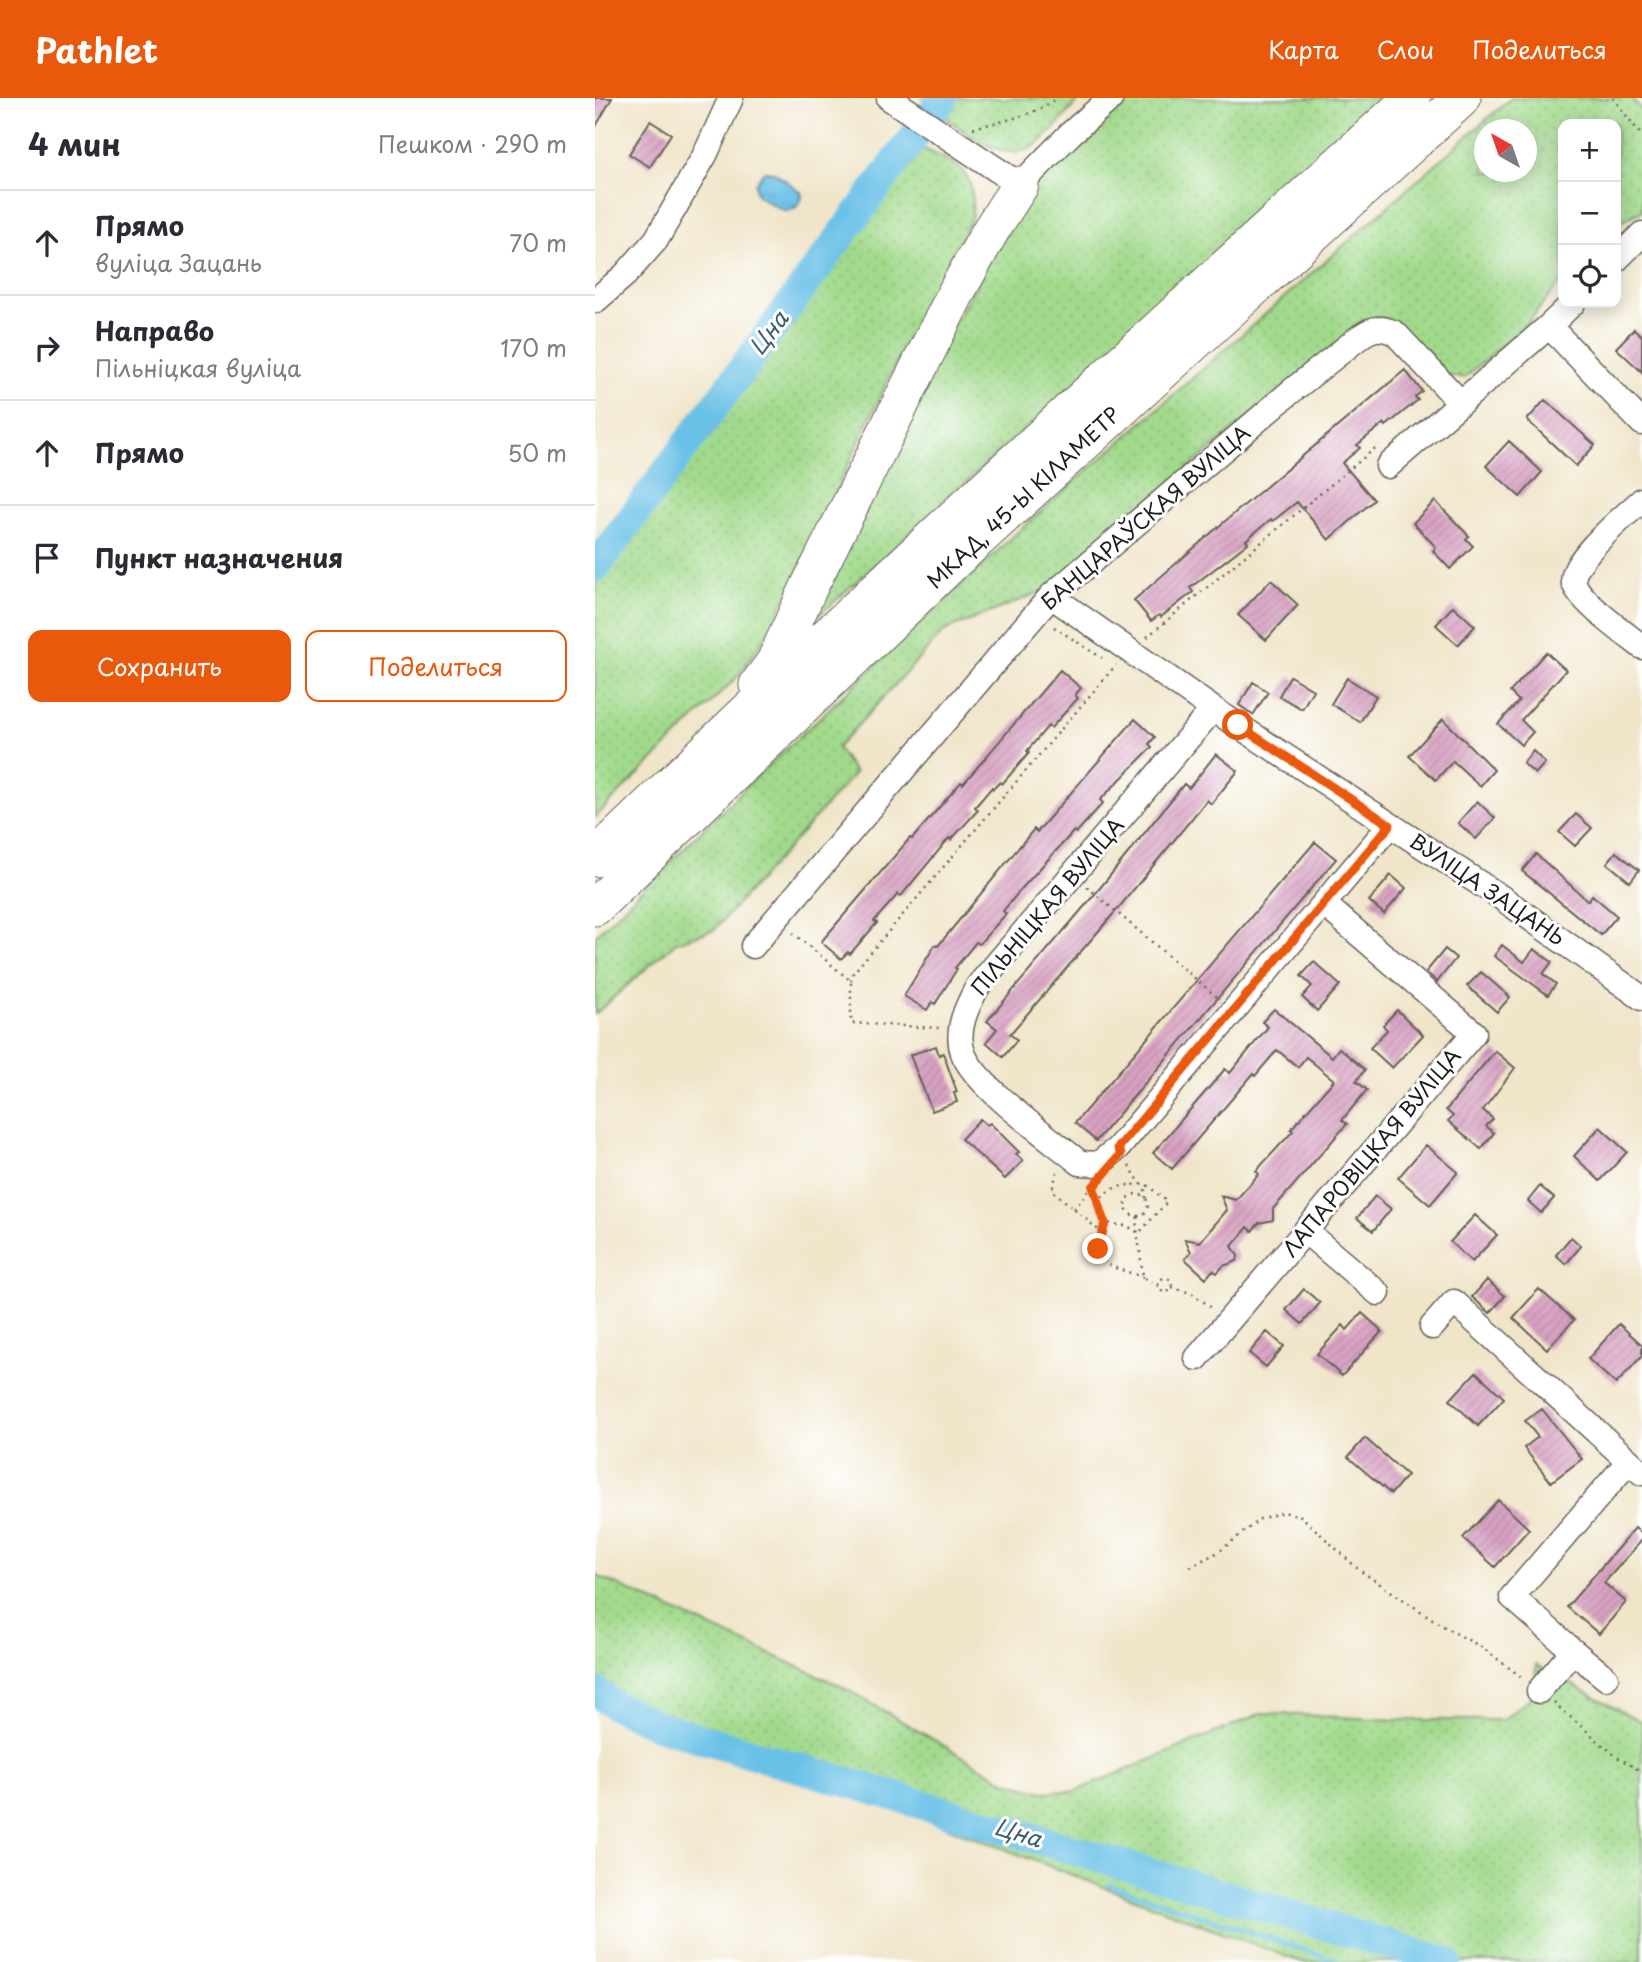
<!DOCTYPE html>
<html lang="ru">
<meta charset="utf-8">
<style>
:root{--surface:#fff;--page:#f7f7f7;--text:#2b2b33;--muted:#7c7c81;--line:#e1e1e2;--accent:#ea580c}
body{margin:0;font-family:"Playpen Sans",sans-serif;background:var(--page);color:var(--text)}
.controls{position:absolute;right:21px;top:21px;display:grid;overflow:hidden;border-radius:14px;box-shadow:0 4px 18px #0003}
.controls button{width:63px;height:63px;display:grid;place-items:center;padding:0;border:0;border-bottom:2px solid var(--line);background:var(--surface);color:var(--text);font:35px sans-serif}
.compass{position:absolute;left:879px;top:21px;width:63px;height:63px;border-radius:50%;background:var(--surface);box-shadow:0 4px 18px #0003;rotate:320deg}
.stop{position:absolute;width:21px;height:21px;margin:-16px;border:5px solid #ea580c;border-radius:50%;background:#fff}
.stop.end{background:#ea580c;border-color:#fff;box-shadow:0 2px 7px #0008}
.list{margin:0;padding:0;list-style:none}
h2{display:flex;justify-content:space-between;align-items:center;height:91px;margin:0;padding:0 28px;font-size:30px}
h2 small{font-size:23px;font-weight:400;color:var(--muted)}
.list li{display:grid;grid-template-columns:46px 1fr auto;gap:21px;align-items:center;box-sizing:border-box;height:105px;padding:0 28px;border-top:2px solid var(--line)}
.list b{display:block;font-size:26px;white-space:nowrap}
.list p{margin:0;font-size:23px;white-space:nowrap;color:var(--muted)}
.list em{font-size:23px;font-style:normal;color:var(--muted)}
.actions{display:flex;gap:14px;padding:21px 28px}
.actions a{flex:1;padding:16px 0;border:2px solid var(--accent);border-radius:14px;text-align:center;font-size:24px;color:var(--accent)}
.actions .main{background:var(--accent);color:#fff}
.icon{flex:none;width:38px;height:38px;fill:none;stroke:currentColor;stroke-width:2;stroke-linecap:round;stroke-linejoin:round}
.map{position:relative;flex:none;width:1047px;height:1864px;overflow:hidden}
header{display:flex;align-items:center;gap:42px;box-sizing:border-box;height:98px;padding:0 35px;background:var(--accent);color:#fff}
header strong{font-size:33px}
nav{display:flex;gap:38px;margin-inline-start:auto;font-size:24px}
main{display:flex}
aside{flex:1;background:var(--surface)}
.map>svg:first-child{display:block}
.grass{fill:url(#grass-dots);stroke:#5f7b54;stroke-width:2;fill-rule:evenodd}
.water{fill:url(#water-ripples);stroke:#436e82;stroke-width:2}
.lines{fill:none;stroke-linecap:round;stroke-linejoin:round}
.stream{stroke:#6ac1e7;stroke-width:5}
.river{stroke:#6ac1e7;stroke-width:30}
.building{fill:url(#building-hatch)}
.minor-casing{stroke:#666259;stroke-width:27}
.highway-casing{stroke:#666259;stroke-width:39}
.path{stroke:#666259;stroke-width:2.5;stroke-dasharray:2 5;stroke-linecap:butt}
.minor{stroke:#fff;stroke-width:24}
.highway{stroke:#fff;stroke-width:37}
.route{stroke:#ea580c;stroke-width:9}
.labels{text-anchor:middle;stroke-width:6;stroke-linejoin:round;paint-order:stroke}
.street-label{font-size:21px;fill:#1c1c1c;stroke:#fff}
.water-label{font-size:23px;font-style:italic;fill:#3b5e6d;stroke:#fff}
</style>
<header>
<strong>Pathlet</strong>
<nav><a>Карта</a><a>Слои</a><a>Поделиться</a></nav>
</header>
<main>
<aside>
<h2>4 мин<small>Пешком · 290 m</small></h2>
<ul class="list">
<li><svg class="icon" aria-label="ahead" viewBox="0 0 24 24"><path d="M12 20V5M6 11l6-6 6 6"/></svg><div><b>Прямо</b><p>вуліца Зацань</p></div><em>70 m</em></li>
<li><svg class="icon" aria-label="right" viewBox="0 0 24 24"><path d="M7 20v-9h11M14 6l5 5-5 5"/></svg><div><b>Направо</b><p>Пільніцкая вуліца</p></div><em>170 m</em></li>
<li><svg class="icon" aria-label="ahead" viewBox="0 0 24 24"><path d="M12 20V5M6 11l6-6 6 6"/></svg><div><b>Прямо</b></div><em>50 m</em></li>
<li><svg class="icon" aria-label="arrive" viewBox="0 0 24 24"><path d="M6 21V4h12l-3 4 3 4H6"/></svg><div><b>Пункт назначения</b></div></li>
</ul>
<div class="actions"><a class="main">Сохранить</a><a>Поделиться</a></div>
</aside>
<div class="map">
<svg width="1047" height="1864" viewBox="0 0 1047 1864">
<defs>
<pattern id="grass-dots" width="8" height="8" patternUnits="userSpaceOnUse" patternTransform="scale(1.75)"><rect width="8" height="8" fill="#a2da8c"/><path d="M2 2h.1M6 6h.1" fill="none" stroke="#8bba78" stroke-width="1.8" stroke-linecap="round"/></pattern>
<pattern id="water-ripples" width="26" height="14" patternUnits="userSpaceOnUse" patternTransform="scale(1.75)"><rect width="26" height="14" fill="#6ac1e7"/><path d="M2 4q2-2 4 0t4 0M15 11q2-2 4 0t4 0" fill="none" stroke="#5ba5c6"/></pattern>
<pattern id="building-hatch" width="6" height="6" patternUnits="userSpaceOnUse" patternTransform="scale(1.75)"><rect width="6" height="6" fill="#d8a1c2"/><path d="M-1 1l2-2M0 6l6-6M5 7l2-2" fill="none" stroke="#b98aa6"/></pattern>
</defs>
<rect width="100%" height="100%" fill="#fff"/>
<filter id="ink" filterUnits="userSpaceOnUse"><feTurbulence type="fractalNoise" baseFrequency=".0143" numOctaves="2"/><feDisplacementMap in="SourceGraphic" scale="14" xChannelSelector="R" yChannelSelector="G"/><feConvolveMatrix kernelMatrix="1 2 1 2 8 2 1 2 1" color-interpolation-filters="sRGB"/></filter>
<filter id="wash" filterUnits="userSpaceOnUse"><feTurbulence type="fractalNoise" baseFrequency=".00686" numOctaves="4" result="noise"/><feDisplacementMap in="SourceGraphic" scale="28" xChannelSelector="R" yChannelSelector="G"/><feGaussianBlur stdDeviation="1.57" result="paint"/><feColorMatrix in="noise" values="0 0 0 0 0 0 0 0 0 0 0 0 0 0 0 0 0 1.4 0 .05"/><feComposite in="paint" operator="in"/></filter>
<g filter="url(#wash)">
<rect width="100%" height="100%" fill="#f0e5c9"/>
<path class="grass" d="M328,0H486C472,15 457,35 441,47C405,73 354,21 328,0Z
M528,0H796L220,521L338,263L436,89L485,38Z
M916,0H1036L1047,12V113L1021,126V26H968V181L933,225L869,280L853,278L790,220L769,222L448,493L349,533L242,650L260,675L119,832L81,844L0,916V838L159,681L426,431ZM890,32H932V74H890Z
M324,49C363,66 384,73 376,121L307,252L177,529L144,577L0,719V488Z
M0,1477L244,1587L412,1684L448,1694L481,1693L667,1615L800,1622H908L940,1596L941,1567L1047,1624V1864H706L275,1700L62,1627L19,1607L0,1593Z"/>
<path class="water" d="M169,73L179,74L206,94L207,100C196,125 178,106 161,96L160,86Z"/>
<g class="lines">
<path class="stream" d="M514,1787L745,1864"/>
<path class="river" d="M0,470L348,0
M0,1593L19,1607L62,1627L852,1864"/>
</g>
<g id="blocks">
<path class="building" d="M0,0H17L0,30Z
M55,23L76,36L55,69L34,56Z
M1039,231L1047,238V274L1021,250Z
M810,272L827,293L820,299L823,302L791,328L789,325L762,347L765,350L747,365L779,402L734,442L702,404L678,423L676,421L651,442L653,445L595,490L598,494L566,519L564,517L556,523L539,502L622,430Z
M950,302L1000,347L981,368L932,322Z
M914,343L947,374L925,399L891,368Z
M840,403L874,438L871,441L878,448L855,471L838,453L841,449L818,425Z
M676,482L703,507L671,542L643,517Z
M858,508L880,528L863,547L841,527Z
M951,554L971,572L926,622L938,634L926,647L903,626L924,603L915,594Z
M465,572L486,590L480,597L483,600L456,630L453,628L432,653L434,655L407,686L405,684L398,691L397,689L380,709L383,712L356,742L354,740L306,798L303,796L289,812L279,823L282,825L255,856L253,854L246,861L226,844L315,740L317,741L366,684L368,686Z
M695,578L718,592L707,611L684,598Z
M752,580L781,598L765,624L736,606Z
M658,584L673,594L658,617L644,607Z
M540,621L560,639L554,646L557,649L505,702L508,705L481,735L479,733L428,789L408,813L411,816L384,846L381,844L360,870L362,871L340,906L337,904L332,912L309,898L340,847L343,848L439,731L442,734Z
M848,621L899,672L885,688L858,663L841,682L814,658Z
M938,653L950,665L940,676L928,665Z
M621,656L643,673L616,706L612,702L526,807L415,936L422,942L408,959L391,944L402,931L392,923L505,790L589,686L594,690Z
M882,703L900,720L881,741L863,725Z
M981,716L997,730L980,748L964,734Z
M720,744L741,761L501,1043L480,1025Z
M1021,754L1044,772L1035,784L1012,765Z
M941,756L993,803L997,797L1022,818L1006,837L927,773Z
M796,777L811,790L789,816L774,803Z
M907,847L929,864L939,851L957,864L948,876L961,886L953,897L899,858Z
M850,851L861,860L842,884L831,874Z
M719,864L745,887L722,913L707,899L717,888L706,878Z
M886,874L915,899L902,914L872,888Z
M679,911L737,959L744,950L770,972L761,983L772,992L747,1022L752,1026L678,1111V1122L664,1125L657,1133L653,1129L637,1148L643,1158L642,1163L628,1168L622,1175L618,1172L611,1180L590,1161L596,1154L590,1141L605,1144L632,1112L626,1098L641,1102L664,1076L661,1073L698,1033L696,1031L739,982L711,959L703,969L682,952L660,978L658,976L577,1071L558,1055L630,971L635,975L673,929L667,924Z
M802,912L828,937L797,970L775,950L792,932L788,927Z
M341,948L344,957L348,955L362,994L359,995L362,1004L337,1013L315,957Z
M900,953L920,970L888,1012L898,1021L891,1028L899,1035L886,1051L853,1023L858,1018L851,1012Z
M385,1021L392,1027L395,1025L424,1054L421,1056L428,1063L410,1081L366,1041Z
M1005,1029L1032,1054L1005,1083L979,1058Z
M831,1047L863,1074L835,1107L803,1080Z
M945,1088L959,1100L946,1115L933,1103Z
M780,1098L796,1111L778,1133L762,1120Z
M880,1117L902,1137L877,1164L855,1144Z
M976,1139L986,1148L971,1166L961,1157Z
M892,1182L910,1198L895,1215L877,1199Z
M709,1191L725,1205L707,1226L691,1212Z
M944,1191L979,1222L952,1251L918,1220Z
M767,1215L787,1233L747,1278L722,1256L748,1227L752,1232Z
M1024,1226L1047,1247V1258L1021,1286L993,1261Z
M672,1234L689,1248L671,1269L654,1255Z
M881,1274L909,1300L883,1328L855,1302Z
M947,1311L987,1361L956,1384L929,1350L943,1339L930,1323Z
M770,1340L812,1377L796,1396L753,1359Z
M903,1402L934,1431L900,1469L868,1440Z
M1040,1430L1047,1436V1442L1009,1485L1031,1504L1004,1536L972,1509Z"/>
</g>
</g>
<g filter="url(#ink)">
<use href="#blocks" fill-opacity="0" stroke="#666259" stroke-width="2"/>
<g class="lines">
<defs>
<path id="minor" d="M294,0L425,87L475,36L516,0
M1021,162L1047,136
M0,203L30,177L61,142L110,57L136,0
M954,228L1047,325
M793,368L954,228L978,205
M1047,402C1032,416 972,465 979,485C985,504 1031,536 1047,549
M456,498L618,611L907,800L1047,900
M618,611L383,888C372,908 360,932 368,955C380,988 456,1041 485,1065L503,1066L523,1050L795,727
M158,848L456,498L699,291L766,238C779,229 785,229 800,235L865,304
M710,1133L783,1195
M837,1229L859,1204L1047,1375
M602,1260L879,935L730,807
M978,1553L1011,1580
M944,1593L978,1553L917,1499L1034,1363"/>
<path id="highway" d="M163,587L180,564L214,489L364,189L396,132L425,87
M0,760C267,501 542,250 817,0
M0,809L359,463L867,0"/>
</defs>
<use href="#minor" class="minor-casing"/>
<use href="#highway" class="highway-casing"/>
<path class="path" d="M1018,0L1047,38
M378,30C409,22 435,20 462,0
M459,529L507,560
M552,539L784,347
M492,789L623,900
M198,835L256,883V925L345,930
M256,883L258,875L521,567
M534,1068L550,1092L551,1101
M462,1074L457,1092L507,1135C499,1170 520,1169 548,1179
M531 1107a11 11 0 1 1 22 0a11 11 0 1 1-22 0Z
M503,1105C513,1086 533,1087 551,1086L572,1104L544,1135L532,1128L510,1125
M479,1111L497,1089C504,1101 503,1113 510,1125L507,1134
M543,1119L541,1122L548,1179L563,1188
M563 1187a7 7 0 1 1 14 0a7 7 0 1 1-14 0Z
M577,1189L598,1196L617,1210
M595,1469L625,1453L665,1421L688,1414L706,1418L764,1472L851,1530L888,1550L929,1581
M959,1605L1022,1659L1047,1674"/>
<use href="#minor" class="minor"/>
<use href="#highway" class="highway"/>
</g>
</g>
<g class="lines" filter="url(#ink)">
<path class="route" d="M503,1151L510,1125C503,1113 504,1101 498,1089L526,1056L523,1050L795,727L643,627"/>
</g>
<g class="labels">
<g class="street-label">
<text transform="translate(429 400) rotate(-43)" y="7">МКАД, 45-Ы КІЛАМЕТР</text>
<text transform="translate(551 420) rotate(-41)" y="7">БАНЦАРАЎСКАЯ ВУЛІЦА</text>
<text transform="translate(892 792) rotate(34)" y="7">ВУЛІЦА ЗАЦАНЬ</text>
<text transform="translate(453 809) rotate(-50)" y="7">ПІЛЬНІЦКАЯ ВУЛІЦА</text>
<text transform="translate(777 1055) rotate(-50)" y="7">ЛАПАРОВІЦКАЯ ВУЛІЦА</text>
</g>
<g class="water-label">
<text transform="translate(174 235) rotate(-53)" y="8">Цна</text>
<text transform="translate(423 1735) rotate(17)" y="8">Цна</text>
</g>
</g>
</svg>
<div class="controls">
<button>+</button>
<button>−</button>
<button><svg class="icon" aria-label="locate" viewBox="0 0 24 24"><circle cx="12" cy="12" r="6"/><path d="M12 2v4M12 18v4M2 12h4M18 12h4"/></svg></button>
</div>
<svg class="compass" viewBox="-18 -18 36 36"><path d="M0-13l5 13h-10z" fill="#e53935"/><path d="M0 13l5-13h-10z" fill="#7c7c81"/></svg>
<div class="stop" style="left:643px;top:627px"></div>
<div class="stop end" style="left:503px;top:1151px"></div>
</div>
</main>
